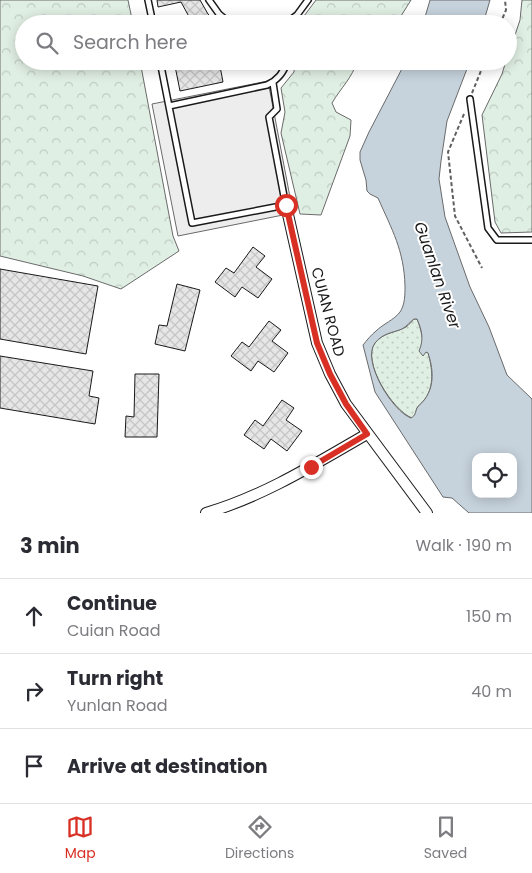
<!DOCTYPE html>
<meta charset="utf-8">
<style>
:root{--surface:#fff;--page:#f7f7f7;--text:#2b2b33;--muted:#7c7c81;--line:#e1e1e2;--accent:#d93025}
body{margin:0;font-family:Poppins,sans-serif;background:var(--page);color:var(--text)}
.controls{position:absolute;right:15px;bottom:15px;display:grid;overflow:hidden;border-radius:10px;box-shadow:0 2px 12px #0003}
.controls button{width:45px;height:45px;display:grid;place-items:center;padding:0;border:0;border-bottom:1px solid var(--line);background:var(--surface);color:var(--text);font:25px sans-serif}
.stop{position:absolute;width:15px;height:15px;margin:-11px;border:4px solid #d93025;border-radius:50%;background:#fff}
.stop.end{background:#d93025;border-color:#fff;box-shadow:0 1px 5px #0008}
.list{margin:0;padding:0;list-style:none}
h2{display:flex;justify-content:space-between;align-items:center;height:65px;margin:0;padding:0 20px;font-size:21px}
h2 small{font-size:16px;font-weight:400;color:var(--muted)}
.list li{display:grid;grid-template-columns:32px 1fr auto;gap:15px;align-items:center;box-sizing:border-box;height:75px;padding:0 20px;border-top:1px solid var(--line)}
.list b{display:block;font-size:19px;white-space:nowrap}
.list p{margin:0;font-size:16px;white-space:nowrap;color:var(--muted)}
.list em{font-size:16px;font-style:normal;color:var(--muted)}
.icon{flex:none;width:28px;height:28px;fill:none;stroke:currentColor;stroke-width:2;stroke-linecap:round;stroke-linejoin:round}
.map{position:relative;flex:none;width:532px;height:513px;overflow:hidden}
.search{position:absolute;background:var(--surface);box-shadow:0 2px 12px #0003;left:15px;right:15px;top:15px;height:55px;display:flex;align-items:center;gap:12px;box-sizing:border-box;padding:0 18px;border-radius:28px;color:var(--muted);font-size:19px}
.sheet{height:290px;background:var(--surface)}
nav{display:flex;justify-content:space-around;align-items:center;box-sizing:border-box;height:70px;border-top:1px solid var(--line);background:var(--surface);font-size:14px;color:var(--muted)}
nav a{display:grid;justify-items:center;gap:2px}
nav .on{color:var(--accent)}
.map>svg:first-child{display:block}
.grass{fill:url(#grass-dots);stroke:#6a6a6a}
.forest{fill:url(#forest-crowns);stroke:#6a6a6a}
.parking{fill:#ededed;stroke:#6a6a6a}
.water{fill:#c6d2dc;stroke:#6a6a6a;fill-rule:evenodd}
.building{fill:url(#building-cross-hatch);stroke:#1a1a1a}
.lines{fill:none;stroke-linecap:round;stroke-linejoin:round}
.service-casing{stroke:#1a1a1a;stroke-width:8}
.minor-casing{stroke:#1a1a1a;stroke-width:12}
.path{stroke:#5f5f5f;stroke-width:2;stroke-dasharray:4 2.5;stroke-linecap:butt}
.service{stroke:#fff;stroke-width:5}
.minor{stroke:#fff;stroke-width:10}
.route{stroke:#d93025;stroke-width:6}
.labels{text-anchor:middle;stroke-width:4;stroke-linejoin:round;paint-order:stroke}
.street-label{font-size:15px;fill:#1a1a1a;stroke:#fff}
.water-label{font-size:16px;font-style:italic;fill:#1a1a1a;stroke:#fff}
</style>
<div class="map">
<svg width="532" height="513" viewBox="0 0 532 513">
<defs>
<pattern id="grass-dots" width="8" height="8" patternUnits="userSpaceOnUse" patternTransform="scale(1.25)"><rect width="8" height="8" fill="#e0efe3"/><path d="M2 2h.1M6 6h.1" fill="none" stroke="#c0ccc2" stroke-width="1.8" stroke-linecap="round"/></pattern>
<pattern id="forest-crowns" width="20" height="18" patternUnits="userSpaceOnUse" patternTransform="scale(1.25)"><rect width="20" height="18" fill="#e0efe3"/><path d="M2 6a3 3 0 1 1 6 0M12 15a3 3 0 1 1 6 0" fill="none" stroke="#c0ccc2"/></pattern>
<pattern id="building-cross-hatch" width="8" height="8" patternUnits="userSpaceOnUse" patternTransform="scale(1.25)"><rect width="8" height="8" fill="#e6e6e6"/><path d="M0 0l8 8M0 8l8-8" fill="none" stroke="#c5c5c5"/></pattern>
</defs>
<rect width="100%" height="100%" fill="#fff"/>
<path class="grass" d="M414,319H417C422,330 422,341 426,352H428C432,368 435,385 425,399C423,402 419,405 417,408C415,413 416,415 412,418C393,411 361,361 375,343C384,332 395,333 406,327C409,325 412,321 414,319Z"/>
<path class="forest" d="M0,0H128L133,24H24V61H140L173,236L179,251L121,289L83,276L0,256Z
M316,0H411L396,24H298Z
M522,0H532V232L501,233L495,222L482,115L502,74L506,61H508V56L520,20Z
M295,61H357C353,77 340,89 332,103L336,112L351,120L350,136L321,215L300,214L281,133L285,112L281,88L294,72Z"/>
<path class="parking" d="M268,81L293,213L178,236L152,104Z"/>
<path class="water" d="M430,0H490L483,24H423Z
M406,61H470L447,121L441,161L439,179L445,217L470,287L489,327L507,375L532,399V513H469L452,498L443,497L375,392L363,345C367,340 371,335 376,331C383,324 394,320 400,312C405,305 405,294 405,286C404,250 392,230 378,198L370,194L367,191L366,180L360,160V152L369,132ZM414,319H417C422,330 424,340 419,351L423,356L426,352L428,353C433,368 435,385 425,399C423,402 419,405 417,408C415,413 416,415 411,418C393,412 361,361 375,343C383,333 392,333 402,329C407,326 410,322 414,319ZM476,457H513V494H476Z"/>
<path class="building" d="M157,0H200L208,14L217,24H193L181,2L158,7Z
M174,61H219L223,82L180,91Z
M253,247L265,256L256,267L272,279L258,298L242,287L235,297L215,282L226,268L234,273Z
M0,269L98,286L86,354L0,339Z
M177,284L200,290L185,351L155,344L159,325L167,326Z
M269,321L281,330L272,341L288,353L274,372L258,361L251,371L231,356L242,342L249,347Z
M0,356L93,371L89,396L99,398L95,424L0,408Z
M135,374H159L157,437H125L126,416L134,417Z
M282,400L294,408L286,420L302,431L287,451L271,439L264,449L244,435L255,420L263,426Z"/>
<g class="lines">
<defs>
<path id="service" d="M148,0L153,24
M209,0L219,14L231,24
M285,24L297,15L308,0
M160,61L192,223L286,205
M273,83L277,109L269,117L286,207
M470,99L488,228L497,240H532
M169,106L267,85C278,80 284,73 287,61"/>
<path id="minor" d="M287,210L317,343L330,374L346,404L427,513
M206,513C264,496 315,464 367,434"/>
</defs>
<use href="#service" class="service-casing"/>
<use href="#minor" class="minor-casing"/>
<path class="path" d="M500,24L506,10L505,0
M472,93L485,61
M464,114L448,152L455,216L482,268"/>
<use href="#service" class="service"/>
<use href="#minor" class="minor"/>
</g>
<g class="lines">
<path class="route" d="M286,205L317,343L330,374L346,404L367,434L311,467"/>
</g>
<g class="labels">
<g class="street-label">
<text transform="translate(328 312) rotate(75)" y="5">CUIAN ROAD</text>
</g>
<g class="water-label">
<text transform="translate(438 275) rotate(71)" y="6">Guanlan River</text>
</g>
</g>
</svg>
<div class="controls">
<button><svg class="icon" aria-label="locate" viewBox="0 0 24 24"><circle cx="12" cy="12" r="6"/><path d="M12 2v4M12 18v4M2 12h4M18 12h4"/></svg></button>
</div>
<div class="stop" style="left:286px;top:205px"></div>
<div class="stop end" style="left:311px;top:467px"></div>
<div class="search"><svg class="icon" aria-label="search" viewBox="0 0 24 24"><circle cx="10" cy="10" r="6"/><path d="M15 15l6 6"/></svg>Search here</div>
</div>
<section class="sheet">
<h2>3 min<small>Walk · 190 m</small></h2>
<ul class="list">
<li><svg class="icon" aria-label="ahead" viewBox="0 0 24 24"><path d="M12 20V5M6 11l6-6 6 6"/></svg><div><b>Continue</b><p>Cuian Road</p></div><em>150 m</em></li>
<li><svg class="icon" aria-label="right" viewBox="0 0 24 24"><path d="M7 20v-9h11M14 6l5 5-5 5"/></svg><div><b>Turn right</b><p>Yunlan Road</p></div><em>40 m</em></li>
<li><svg class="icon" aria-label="arrive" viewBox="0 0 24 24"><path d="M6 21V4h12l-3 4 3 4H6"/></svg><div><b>Arrive at destination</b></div></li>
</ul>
</section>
<nav>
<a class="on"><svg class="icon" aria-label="map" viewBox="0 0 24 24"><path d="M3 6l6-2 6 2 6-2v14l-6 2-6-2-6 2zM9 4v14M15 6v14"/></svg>Map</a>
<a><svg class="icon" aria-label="directions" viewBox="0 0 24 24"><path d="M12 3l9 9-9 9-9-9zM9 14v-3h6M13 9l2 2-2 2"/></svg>Directions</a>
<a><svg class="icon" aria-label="saved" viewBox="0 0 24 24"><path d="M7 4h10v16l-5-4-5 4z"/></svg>Saved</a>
</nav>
